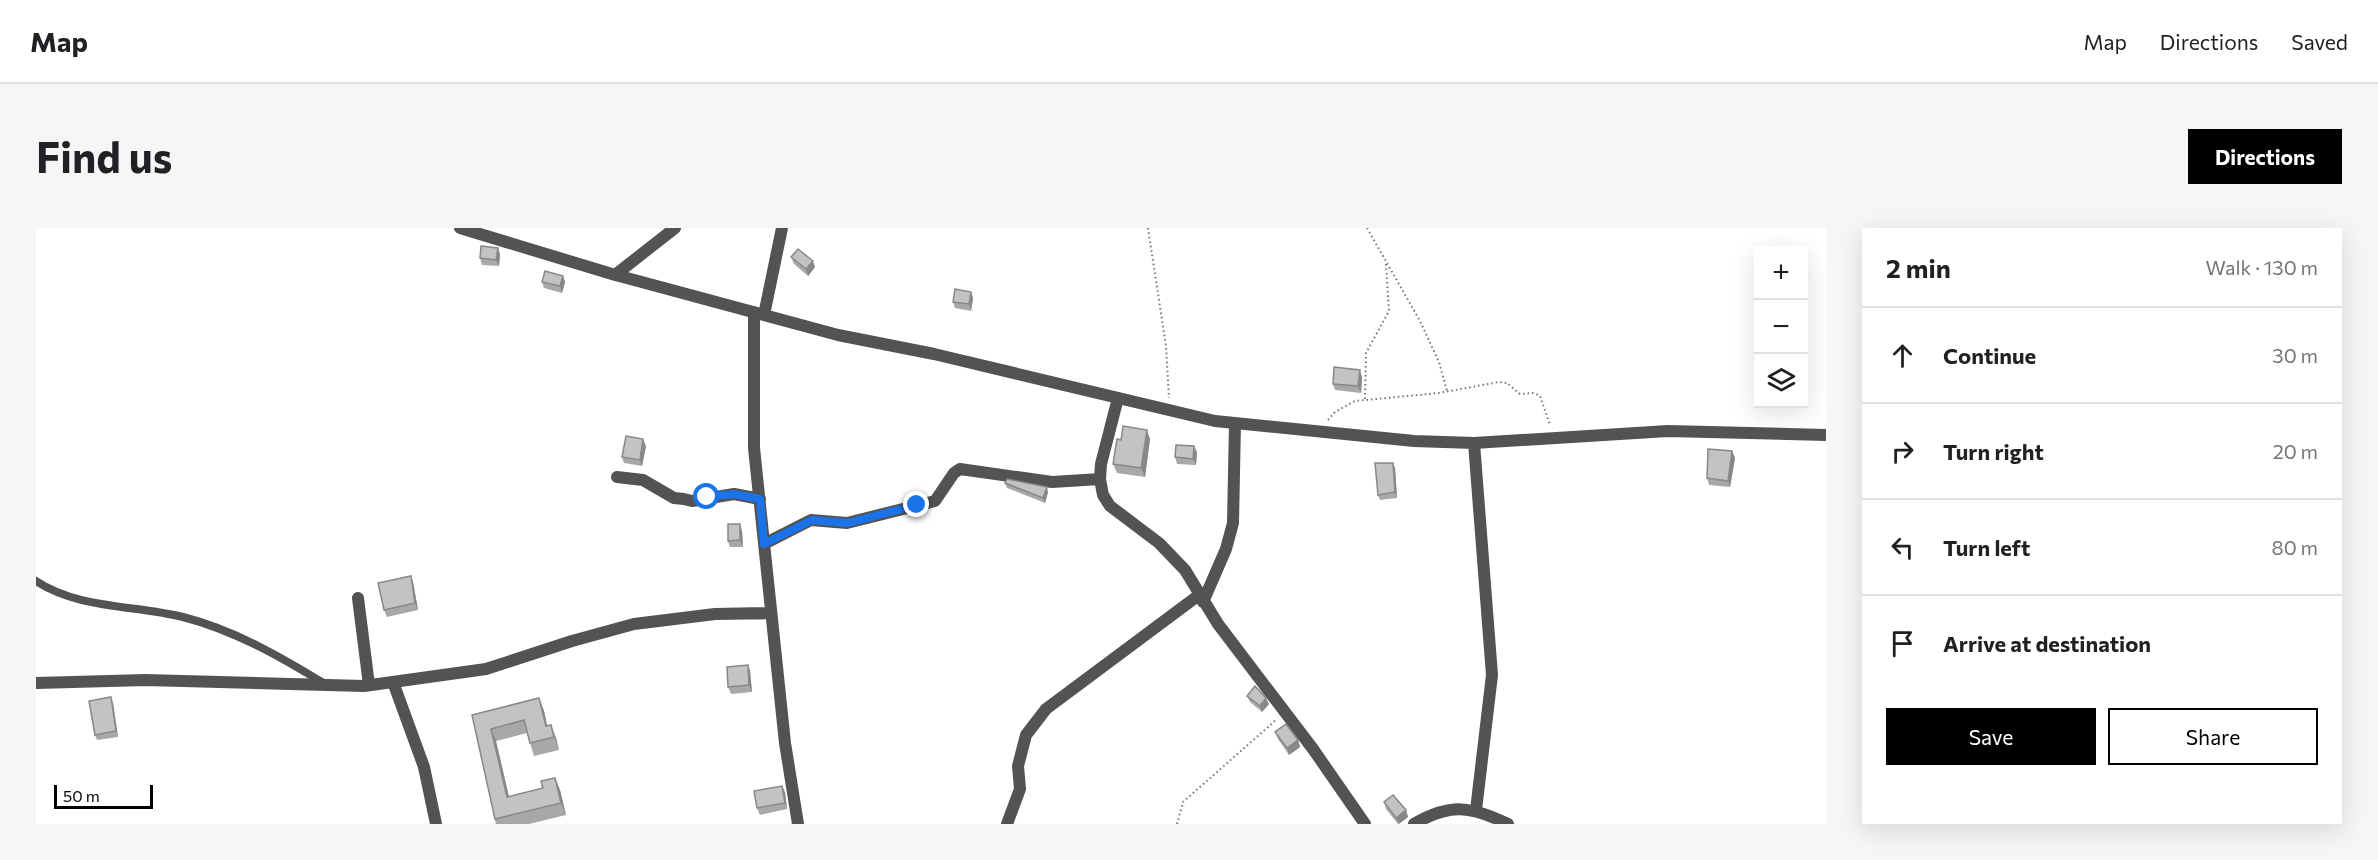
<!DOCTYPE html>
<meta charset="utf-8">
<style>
:root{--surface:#fff;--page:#f6f6f6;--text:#202124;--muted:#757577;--line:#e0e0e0;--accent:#000}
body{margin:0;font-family:Commissioner,sans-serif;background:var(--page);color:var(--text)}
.controls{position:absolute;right:18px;top:18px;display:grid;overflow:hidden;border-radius:0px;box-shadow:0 6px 24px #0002}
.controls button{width:54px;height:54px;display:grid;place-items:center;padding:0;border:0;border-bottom:2px solid var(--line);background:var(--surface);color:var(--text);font:30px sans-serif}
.scale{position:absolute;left:18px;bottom:15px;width:99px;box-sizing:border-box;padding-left:6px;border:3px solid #000;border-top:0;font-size:16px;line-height:21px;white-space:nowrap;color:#000;-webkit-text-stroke:4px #fff;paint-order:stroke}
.stop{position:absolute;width:18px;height:18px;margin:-14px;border:4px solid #1a73e8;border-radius:50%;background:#fff}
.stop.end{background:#1a73e8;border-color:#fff;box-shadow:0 2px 6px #0008}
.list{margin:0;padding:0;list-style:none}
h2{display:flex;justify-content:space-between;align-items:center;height:78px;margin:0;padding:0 24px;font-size:26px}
h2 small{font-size:20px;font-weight:400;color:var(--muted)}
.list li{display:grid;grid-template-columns:39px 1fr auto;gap:18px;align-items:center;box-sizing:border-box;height:96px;padding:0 24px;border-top:2px solid var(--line)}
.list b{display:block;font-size:22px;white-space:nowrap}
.list em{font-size:20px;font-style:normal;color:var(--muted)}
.actions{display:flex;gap:12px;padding:18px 24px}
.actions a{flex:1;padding:14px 0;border:2px solid var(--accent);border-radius:0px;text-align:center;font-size:21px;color:var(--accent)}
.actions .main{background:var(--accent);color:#fff}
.icon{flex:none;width:33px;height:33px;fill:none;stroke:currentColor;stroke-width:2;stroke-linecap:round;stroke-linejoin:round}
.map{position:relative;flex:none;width:1790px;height:596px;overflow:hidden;border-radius:0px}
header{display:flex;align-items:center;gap:36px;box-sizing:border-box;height:84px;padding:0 30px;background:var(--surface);border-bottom:2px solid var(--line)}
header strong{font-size:28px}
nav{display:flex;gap:33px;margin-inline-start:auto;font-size:21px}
.intro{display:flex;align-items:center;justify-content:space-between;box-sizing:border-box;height:144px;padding:0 36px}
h1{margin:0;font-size:42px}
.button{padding:15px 27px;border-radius:0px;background:var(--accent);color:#fff;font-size:21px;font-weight:700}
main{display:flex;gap:36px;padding:0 36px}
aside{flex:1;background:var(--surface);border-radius:0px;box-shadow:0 6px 24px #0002}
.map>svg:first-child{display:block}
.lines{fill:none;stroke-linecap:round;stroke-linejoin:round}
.path{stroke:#757575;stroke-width:2;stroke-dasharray:1.5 3;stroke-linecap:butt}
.service{stroke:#535353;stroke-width:8}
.minor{stroke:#535353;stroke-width:12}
.wall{fill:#a8a8a8}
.shaded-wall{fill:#888}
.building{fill:#c3c3c3;stroke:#888;stroke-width:1.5}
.route{stroke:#1a73e8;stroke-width:8}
</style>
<header>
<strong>Map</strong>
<nav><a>Map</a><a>Directions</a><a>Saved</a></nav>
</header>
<div class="intro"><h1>Find us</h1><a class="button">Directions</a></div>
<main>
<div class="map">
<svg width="1790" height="596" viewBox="0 0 1790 596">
<rect width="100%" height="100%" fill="#fff"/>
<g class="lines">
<path class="path" d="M1112,0L1130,118L1133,170
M1331,0L1384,93L1403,134L1411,163
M1329,171L1330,125L1353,83L1350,36
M1292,192L1299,184L1319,173L1403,165L1463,154L1471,155L1484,166L1498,165L1504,168L1514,197
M1141,596L1147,574L1240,492"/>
<path class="service" d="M0,353C42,381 100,377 147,389C198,402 245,429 289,456"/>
<path class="minor" d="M424,0L576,46L802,107L898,126L1179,193L1378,213L1438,215L1632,203L1790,207
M579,47L639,0
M718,84V220L749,515L762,596
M728,87L746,0
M1082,170L1065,236L1064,251L1067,267L1074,278L1123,315L1149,342L1182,396L1277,521L1329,596
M1438,215L1456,447L1440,582
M581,249L607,252L638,270L648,271L656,273L698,266L724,271
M728,316L775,292L811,295L899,273L918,245L924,241L1016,254L1064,251
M322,370L333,457
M1167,374L1190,321L1197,295L1199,195
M357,454L388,539L400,596
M0,455L110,452L328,458L450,441L536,413L598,396L679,386L735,385
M971,596L984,561L982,538L990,507L1010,481L1163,367
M1378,596C1414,575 1435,578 1472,596"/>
</g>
<path class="wall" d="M464,26L463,38L446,37L444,30Z
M755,29L779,39L772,48L758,36Z
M527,48L529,54L526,65L508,60L506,54Z
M935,64L937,70L935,83L919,80L917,74Z
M1326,149L1325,165L1299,162L1297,156Z
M1114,211L1109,249L1081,245L1077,236L1085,212Z
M610,218L606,238L588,235L586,229Z
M1696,223L1699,230L1694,259L1673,257L1671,250Z
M1161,224L1160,237L1141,236L1139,229Z
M1359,240L1361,270L1344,272L1342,267Z
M969,255L1012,264L1009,275L971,260Z
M706,303L707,319H694L692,313Z
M377,354L382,382L351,389L348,382Z
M712,437L714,443L716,464L695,466L692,459Z
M1211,468L1233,476L1226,484L1214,474Z
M503,470L508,483L511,498L520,510L523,522L498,528L491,505L460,513L473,569L507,560L519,550L524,562L530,587L493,596H460L436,487Z
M77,475L82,509L61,512L59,507Z
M1239,504L1262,512L1264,519L1253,527L1242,511Z
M749,564L751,581L724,587L721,580Z
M1348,574L1370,582L1372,589L1362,596L1350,581Z"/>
<path class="shaded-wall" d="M462,20L464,26L463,38L460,32Z
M777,33L779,39L772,48L770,41Z
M527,48L529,54L526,65L524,58Z
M935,64L937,70L935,83L933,76Z
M1324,142L1326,149L1325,165L1322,158Z
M1111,202L1114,211L1109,249L1105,240Z
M607,211L610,218L606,238L604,232Z
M1158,218L1161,224L1160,237L1157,231Z
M1696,223L1699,230L1694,259L1692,253Z
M1357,235L1359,240L1361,270L1359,264Z
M1011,259L1012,264L1009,275L1007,270Z
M704,296L706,303L707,319L704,312Z
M375,348L377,354L382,382L379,375Z
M712,437L714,443L716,464L713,457Z
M75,469L77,475L82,509L80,503Z
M503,470L508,483L514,511L510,498Z
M1230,470L1233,476L1226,484L1224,478Z
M515,497L520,510L523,522L518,509Z
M455,501L460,513L476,582L471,569Z
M1262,512L1264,519L1253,527L1251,520Z
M519,550L524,562L530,587L525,575Z
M746,558L749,564L751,581L749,575Z
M1370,582L1372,589L1363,596L1360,590Z"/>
<path class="building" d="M445,18L462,20L460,32L444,30Z
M762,21L777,33L770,41L755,29Z
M509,43L527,48L524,58L506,54Z
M919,61L935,64L933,76L917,74Z
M1298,139L1324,142L1322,158L1297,156Z
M1087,198L1111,202L1105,240L1077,236L1081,211L1085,212Z
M590,208L607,211L604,232L586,229Z
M1140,217L1158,218L1157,231L1139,229Z
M1672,221L1696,223L1692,253L1671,250Z
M1339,235H1357L1359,264L1342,267Z
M971,251L1011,259L1007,270L969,255Z
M692,296H704V312L692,313Z
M375,348L379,375L348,382L342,355Z
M712,437L713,457L692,459L691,439Z
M1219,458L1230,470L1224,478L1211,468Z
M75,469L80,503L59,507L53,473Z
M503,470L510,498L515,497L518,509L494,515L488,492L455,501L471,569L507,560L505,553L519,550L525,575L459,591L436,487Z
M1250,496L1262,512L1251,520L1239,504Z
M746,558L749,575L721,580L718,563Z
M1357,567L1370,582L1360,590L1348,574Z"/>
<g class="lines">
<path class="route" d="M671,269L698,266L724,271L728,316L776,292L812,295L881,277"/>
</g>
</svg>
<div class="controls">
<button>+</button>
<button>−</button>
<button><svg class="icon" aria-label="layers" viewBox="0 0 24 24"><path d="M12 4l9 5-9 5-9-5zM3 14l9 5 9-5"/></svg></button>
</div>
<div class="scale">50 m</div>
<div class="stop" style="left:671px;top:269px"></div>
<div class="stop end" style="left:881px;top:277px"></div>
</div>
<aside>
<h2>2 min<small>Walk · 130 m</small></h2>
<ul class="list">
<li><svg class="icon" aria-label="ahead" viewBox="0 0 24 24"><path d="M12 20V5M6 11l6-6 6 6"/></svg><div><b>Continue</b></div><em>30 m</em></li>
<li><svg class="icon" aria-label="right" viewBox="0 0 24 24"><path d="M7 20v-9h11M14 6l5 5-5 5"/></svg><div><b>Turn right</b></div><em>20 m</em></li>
<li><svg class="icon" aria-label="left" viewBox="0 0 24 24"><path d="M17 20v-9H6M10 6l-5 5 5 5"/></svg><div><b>Turn left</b></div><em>80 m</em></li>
<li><svg class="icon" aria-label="arrive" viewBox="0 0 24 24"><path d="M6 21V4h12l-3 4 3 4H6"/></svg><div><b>Arrive at destination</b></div></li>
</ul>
<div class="actions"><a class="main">Save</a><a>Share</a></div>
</aside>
</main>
